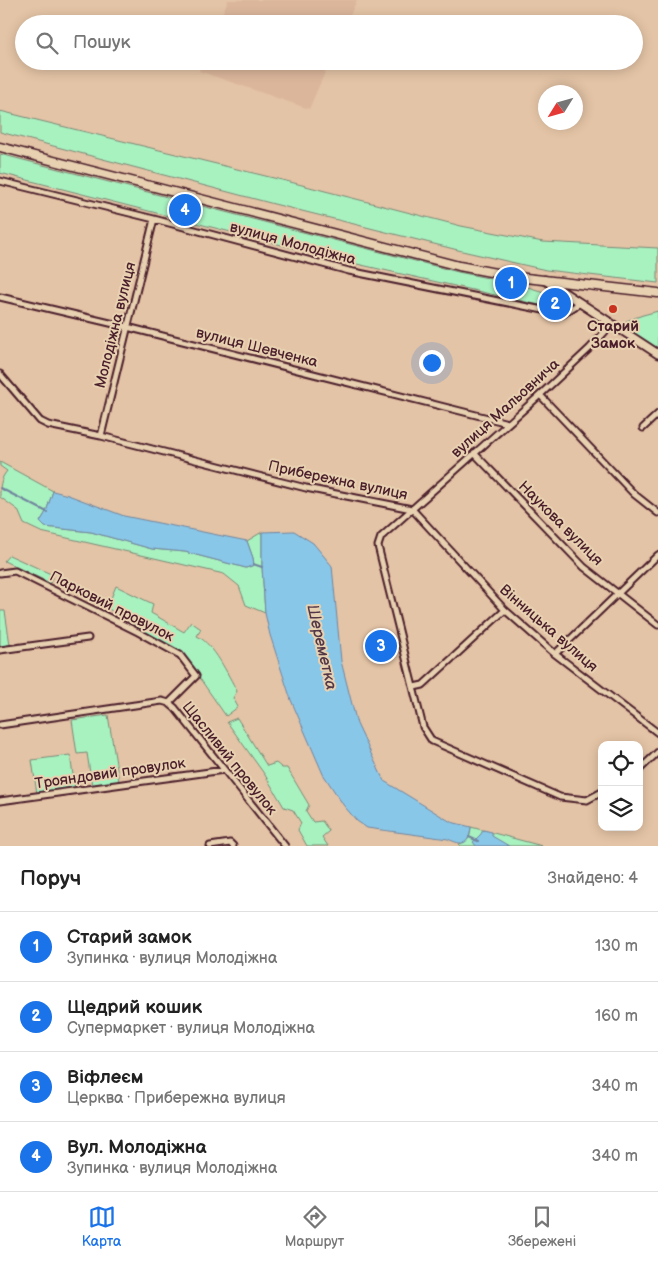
<!DOCTYPE html>
<html lang="uk">
<meta charset="utf-8">
<style>
:root{--surface:#fff;--page:#f6f6f6;--text:#222;--muted:#767676;--line:#e0e0e0;--accent:#1a73e8}
body{margin:0;font-family:"Balsamiq Sans",sans-serif;background:var(--page);color:var(--text)}
.controls{position:absolute;right:15px;bottom:15px;display:grid;overflow:hidden;border-radius:10px;box-shadow:0 2px 12px #0003}
.controls button{width:45px;height:45px;display:grid;place-items:center;padding:0;border:0;border-bottom:1px solid var(--line);background:var(--surface);color:var(--text);font:25px sans-serif}
.compass{position:absolute;left:538px;top:85px;width:45px;height:45px;border-radius:50%;background:var(--surface);box-shadow:0 2px 12px #0003;rotate:233deg}
.you{position:absolute;left:431px;top:362px;width:18px;height:18px;margin:-12px;border:4px solid #fff;border-radius:50%;background:#1a73e8;box-shadow:0 0 0 8px #1a73e833}
.badge{display:grid;place-items:center;width:32px;height:32px;border-radius:50%;background:var(--accent);color:#fff;font-size:16px;font-weight:700}
.pin{position:absolute;translate:-50% -50%;border:2px solid #fff;box-shadow:0 1px 5px #0006}
.list{margin:0;padding:0;list-style:none}
h2{display:flex;justify-content:space-between;align-items:center;height:65px;margin:0;padding:0 20px;font-size:21px}
h2 small{font-size:16px;font-weight:400;color:var(--muted)}
.list li{display:grid;grid-template-columns:32px 1fr auto;gap:15px;align-items:center;box-sizing:border-box;height:70px;padding:0 20px;border-top:1px solid var(--line)}
.list b{display:block;font-size:19px;white-space:nowrap}
.list p{margin:0;font-size:16px;white-space:nowrap;color:var(--muted)}
.list em{font-size:16px;font-style:normal;color:var(--muted)}
.icon{flex:none;width:28px;height:28px;fill:none;stroke:currentColor;stroke-width:2;stroke-linecap:round;stroke-linejoin:round}
.map{position:relative;flex:none;width:658px;height:846px;overflow:hidden}
.search{position:absolute;background:var(--surface);box-shadow:0 2px 12px #0003;left:15px;right:15px;top:15px;height:55px;display:flex;align-items:center;gap:12px;box-sizing:border-box;padding:0 18px;border-radius:28px;color:var(--muted);font-size:19px}
.sheet{height:345px;background:var(--surface)}
nav{display:flex;justify-content:space-around;align-items:center;box-sizing:border-box;height:70px;border-top:1px solid var(--line);background:var(--surface);font-size:14px;color:var(--muted)}
nav a{display:grid;justify-items:center;gap:2px}
nav .on{color:var(--accent)}
.map>svg:first-child{display:block}
.built{fill:#dbb69b}
.green{fill:#a8f2c0;stroke:#798876}
.water{fill:#89c7e9;stroke:#70849d}
.lines{fill:none;stroke-linecap:round;stroke-linejoin:round}
.stream{stroke:#70849d;stroke-width:2}
.minor-casing{stroke:#4a1f2b;stroke-width:9}
.tertiary-casing{stroke:#4a1f2b;stroke-width:11}
.secondary-casing{stroke:#4a1f2b;stroke-width:11}
.minor{stroke:#e8d1b1;stroke-width:5}
.tertiary{stroke:#e8d1b1;stroke-width:7}
.secondary{stroke:#e8d1b1;stroke-width:8}
.poi-dot{fill:#c8321e;stroke:#e8d1b1;stroke-width:2}
.labels{text-anchor:middle;stroke-width:4;stroke-linejoin:round;paint-order:stroke}
.street-label{font-size:15px;fill:#4a1f2b;stroke:#e8d1b1}
.poi-label{font-size:15px;font-weight:bold;fill:#4a1f2b;stroke:#e8d1b1}
.water-label{font-size:16px;font-style:italic;fill:#533848;stroke:#e8d1b1}
</style>
<div class="map">
<svg width="658" height="846" viewBox="0 0 658 846">
<rect width="100%" height="100%" fill="#e4c4a6"/>
<filter id="ink" filterUnits="userSpaceOnUse"><feTurbulence type="fractalNoise" baseFrequency=".02" numOctaves="2"/><feDisplacementMap in="SourceGraphic" scale="10" xChannelSelector="R" yChannelSelector="G"/><feConvolveMatrix kernelMatrix="1 2 1 2 8 2 1 2 1" color-interpolation-filters="sRGB"/></filter>
<g filter="url(#ink)">
<path class="built" d="M228,0H357L346,24H218Z
M203,61H330L309,109L199,71Z"/>
<path class="green" d="M0,111L294,183L461,226L543,242L658,248V283L546,270L462,251L274,204L0,132Z
M0,154L458,272L518,284L547,293L544,306L348,262L0,173Z
M658,311V354L622,330L626,321L643,315Z
M0,462L53,491L46,512L40,522L45,527L91,532L152,549L185,552L246,568L254,565L253,558L247,541L262,532V567L265,613L246,605L239,586L224,574L41,532L24,524L18,510L0,497C0,487 0,479 7,471L0,466Z
M9,555L53,575L50,583L4,561Z
M116,586L153,604L151,613L184,632L191,622L201,629L197,636C214,644 228,675 237,691L233,698L238,707L226,716L194,670L177,651L107,608Z
M0,611H5L10,645L0,646Z
M108,715L119,782L92,786L87,753L77,754L72,720Z
M237,718L267,766L276,763L282,768H287L309,805L306,811L313,822L322,821L329,831L322,837L328,846H307L298,830L301,823L293,810L284,807L265,775L227,722Z
M70,755L75,788L37,794L32,760Z
M471,827L542,846H461L459,844C470,841 470,837 471,827Z"/>
<path class="water" d="M53,491L68,495L124,516L247,541L253,558L254,565L246,568L185,552L152,549L91,532L45,527L40,522L46,512Z
M294,531L313,543L332,566L341,661L357,724L384,781L451,822L471,827C469,845 463,846 448,839L367,828L357,821L344,806L323,774L291,700L270,635L265,613L262,567V532Z
M483,830L492,832V836L509,846H476L473,842L481,834Z"/>
<g class="lines">
<path class="stream" d="M0,488L47,512
M253,564L262,567
M469,837L478,841"/>
<defs>
<path id="minor" d="M0,181L154,219L349,271L563,314L580,303
M0,297L127,327L508,423
M0,374L40,421L48,425L101,436L306,488L412,509
M540,395L634,494L658,513
M643,428L658,414
M101,436L154,219
M474,453L584,567L658,625
M412,509L505,610L555,654L658,733
M0,573L15,571L138,632L180,655L196,676L169,703
M0,650L88,638
M555,654L658,555
M414,687L423,685L505,610
M0,725L162,701L169,703L175,708L285,846
M639,770L658,752
M602,792L587,800L560,797L432,741L423,727L378,546L381,537L540,395L590,348L612,324
M0,801L224,770
M210,846L230,843L233,846"/>
<path id="tertiary" d="M545,280L658,354"/>
<path id="secondary" d="M0,147L459,266L517,277L658,293"/>
</defs>
<use href="#minor" class="minor-casing"/>
<use href="#tertiary" class="tertiary-casing"/>
<use href="#secondary" class="secondary-casing"/>
<use href="#minor" class="minor"/>
<use href="#tertiary" class="tertiary"/>
<use href="#secondary" class="secondary"/>
</g>
</g>
<circle class="poi-dot" cx="613" cy="309" r="5"/>
<g class="labels">
<g class="street-label">
<text transform="translate(293 243) rotate(15)" y="5">вулиця Молодіжна</text>
<text transform="translate(115 325) rotate(-76)" y="5">Молодіжна вулиця</text>
<text transform="translate(257 347) rotate(14)" y="5">вулиця Шевченка</text>
<text transform="translate(505 408) rotate(-42)" y="5">вулиця Мальовнича</text>
<text transform="translate(338 480) rotate(12)" y="5">Прибережна вулиця</text>
<text transform="translate(561 523) rotate(45)" y="5">Наукова вулиця</text>
<text transform="translate(112 606) rotate(27)" y="5">Парковий провулок</text>
<text transform="translate(549 628) rotate(41)" y="5">Вінницька вулиця</text>
<text transform="translate(230 758) rotate(51)" y="5">Щасливий провулок</text>
<text transform="translate(110 773) rotate(-8)" y="5">Трояндовий провулок</text>
</g>
<g class="poi-label">
<text x="613" y="331">Старий<tspan x="613" dy="17">Замок</tspan></text>
</g>
<g class="water-label">
<text transform="translate(323 647) rotate(77)" y="6">Шереметка</text>
</g>
</g>
</svg>
<div class="controls">
<button><svg class="icon" aria-label="locate" viewBox="0 0 24 24"><circle cx="12" cy="12" r="6"/><path d="M12 2v4M12 18v4M2 12h4M18 12h4"/></svg></button>
<button><svg class="icon" aria-label="layers" viewBox="0 0 24 24"><path d="M12 4l9 5-9 5-9-5zM3 14l9 5 9-5"/></svg></button>
</div>
<svg class="compass" viewBox="-18 -18 36 36"><path d="M0-13l5 13h-10z" fill="#e53935"/><path d="M0 13l5-13h-10z" fill="#767676"/></svg>
<div class="you"></div>
<div class="pin badge" style="left:511px;top:283px">1</div>
<div class="pin badge" style="left:555px;top:304px">2</div>
<div class="pin badge" style="left:381px;top:646px">3</div>
<div class="pin badge" style="left:185px;top:210px">4</div>
<div class="search"><svg class="icon" aria-label="search" viewBox="0 0 24 24"><circle cx="10" cy="10" r="6"/><path d="M15 15l6 6"/></svg>Пошук</div>
</div>
<section class="sheet">
<h2>Поруч<small>Знайдено: 4</small></h2>
<ul class="list">
<li><span class="badge">1</span><div><b>Старий замок</b><p>Зупинка · вулиця Молодіжна</p></div><em>130 m</em></li>
<li><span class="badge">2</span><div><b>Щедрий кошик</b><p>Супермаркет · вулиця Молодіжна</p></div><em>160 m</em></li>
<li><span class="badge">3</span><div><b>Віфлеєм</b><p>Церква · Прибережна вулиця</p></div><em>340 m</em></li>
<li><span class="badge">4</span><div><b>Вул. Молодіжна</b><p>Зупинка · вулиця Молодіжна</p></div><em>340 m</em></li>
</ul>
</section>
<nav>
<a class="on"><svg class="icon" aria-label="map" viewBox="0 0 24 24"><path d="M3 6l6-2 6 2 6-2v14l-6 2-6-2-6 2zM9 4v14M15 6v14"/></svg>Карта</a>
<a><svg class="icon" aria-label="directions" viewBox="0 0 24 24"><path d="M12 3l9 9-9 9-9-9zM9 14v-3h6M13 9l2 2-2 2"/></svg>Маршрут</a>
<a><svg class="icon" aria-label="saved" viewBox="0 0 24 24"><path d="M7 4h10v16l-5-4-5 4z"/></svg>Збережені</a>
</nav>
